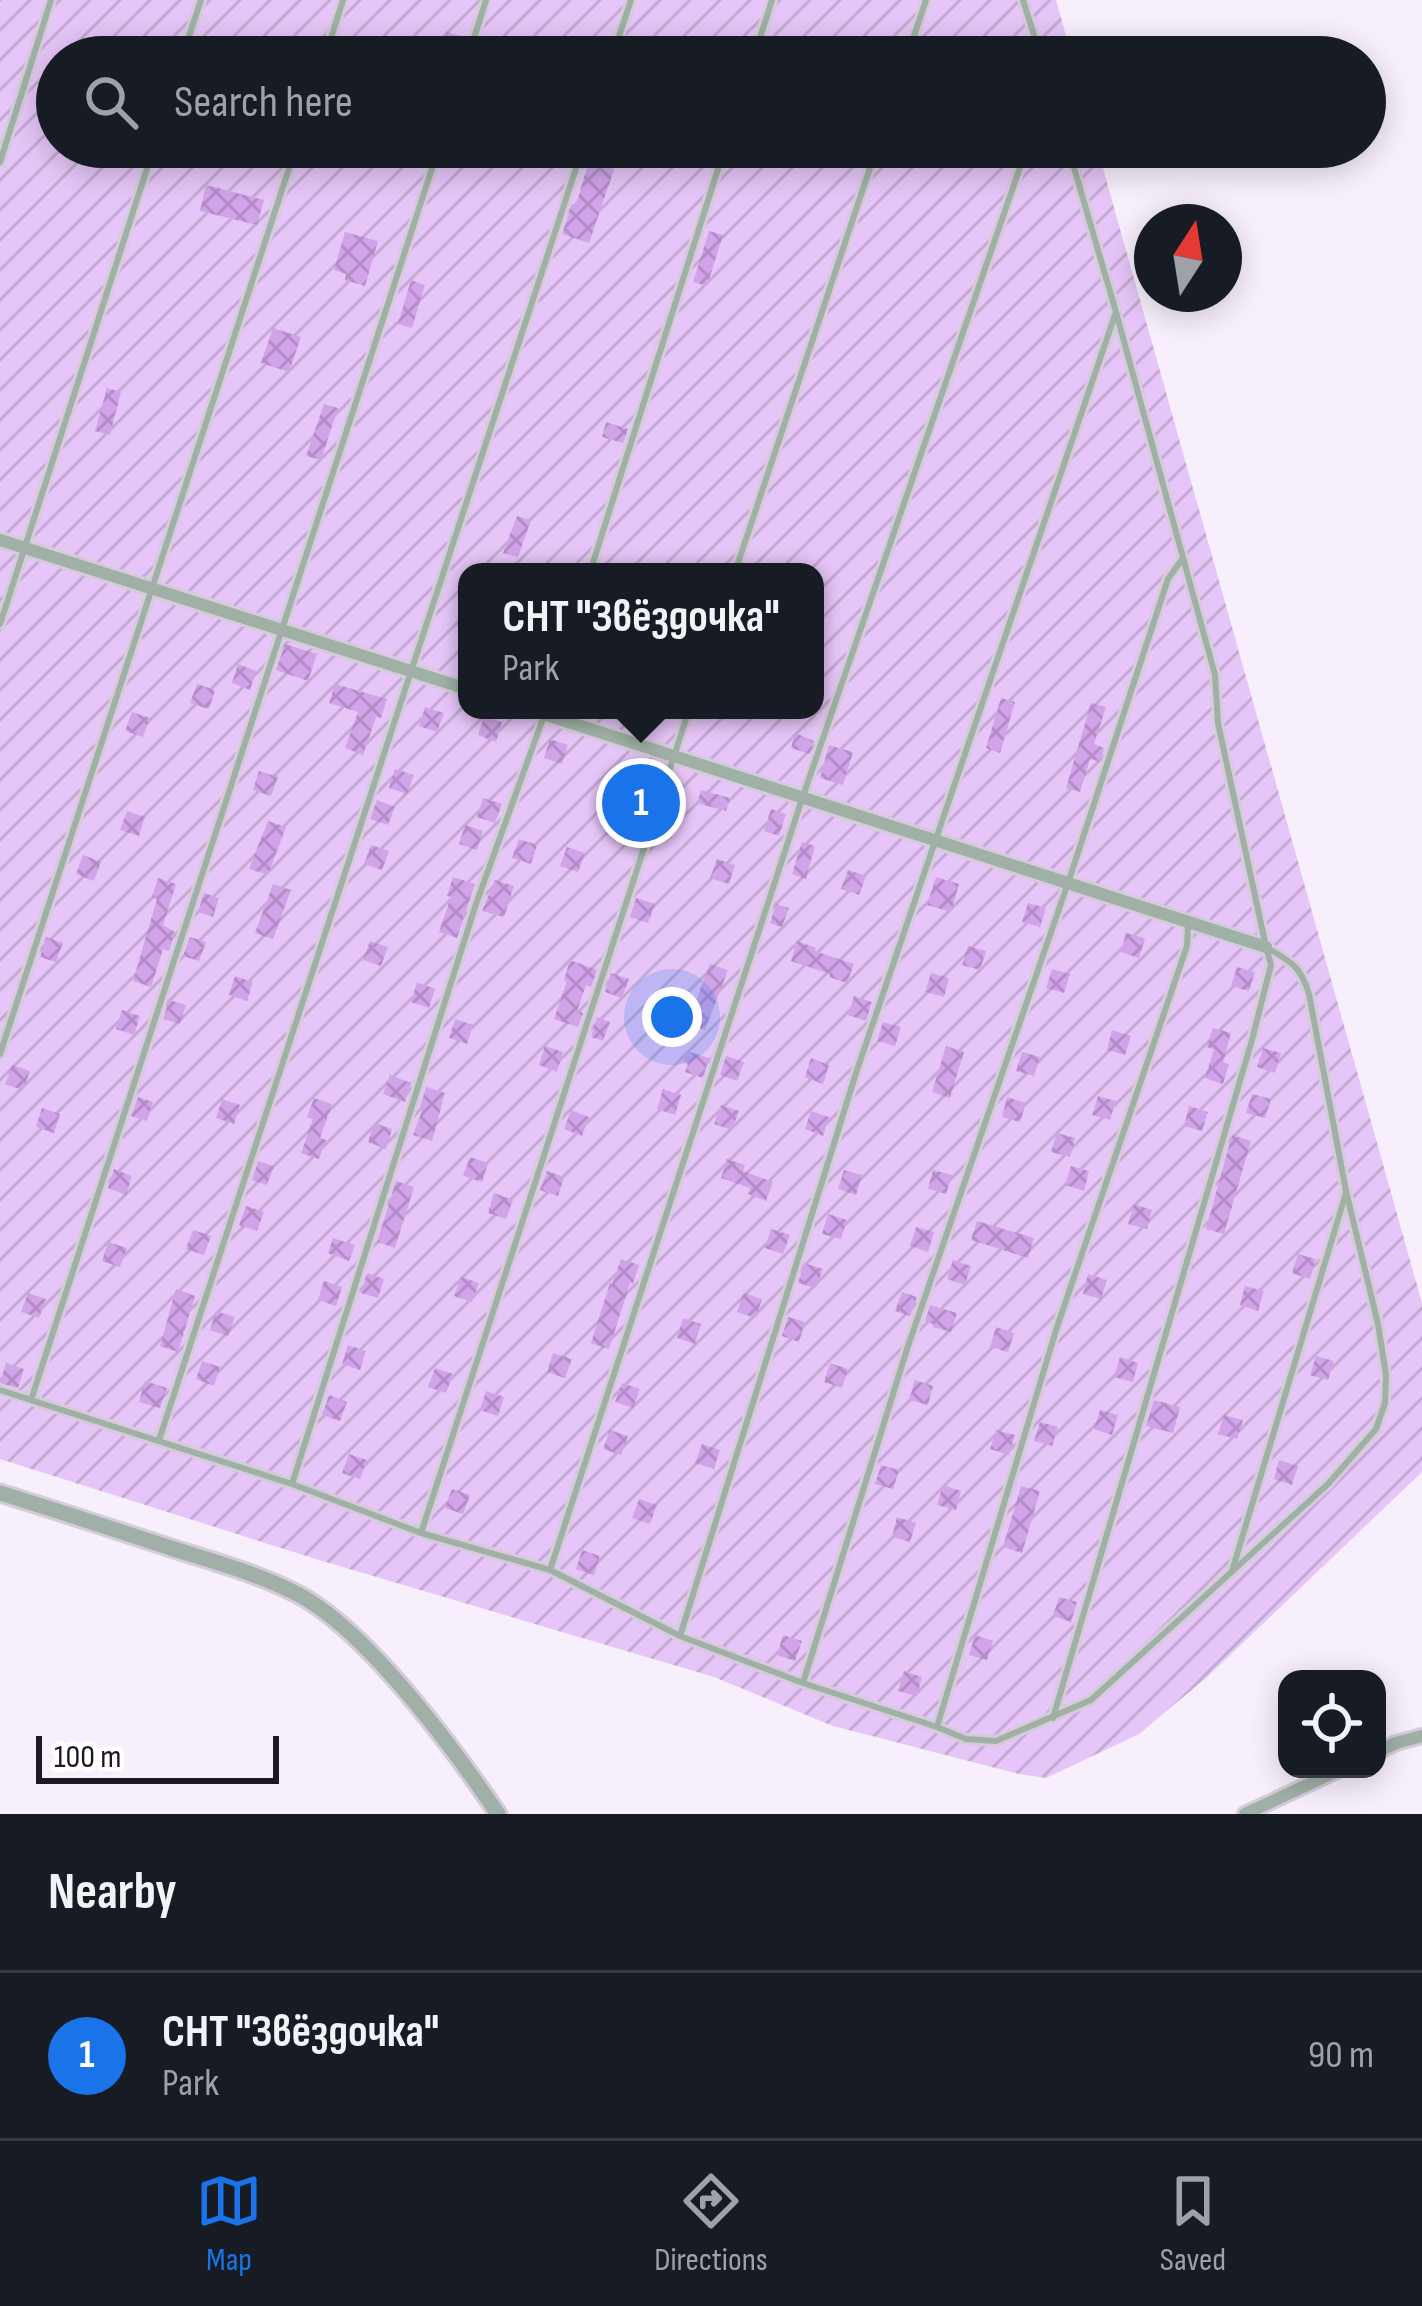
<!DOCTYPE html>
<meta charset="utf-8">
<style>
:root{--surface:#171b24;--page:#242831;--text:#f1f3f6;--muted:#9ea1a6;--line:#363941;--accent:#1a73e8}
body{margin:0;font-family:"Sofia Sans Condensed",sans-serif;background:var(--page);color:var(--text)}
.controls{position:absolute;right:36px;bottom:36px;display:grid;overflow:hidden;border-radius:24px;box-shadow:0 6px 30px #0003}
.controls button{width:108px;height:108px;display:grid;place-items:center;padding:0;border:0;border-bottom:3px solid var(--line);background:var(--surface);color:var(--text);font:60px sans-serif}
.compass{position:absolute;left:1134px;top:204px;width:108px;height:108px;border-radius:50%;background:var(--surface);box-shadow:0 6px 30px #0003;rotate:12deg}
.scale{position:absolute;left:36px;bottom:30px;width:243px;box-sizing:border-box;padding-left:12px;border:6px solid #1e1622;border-top:0;font-size:33px;line-height:42px;white-space:nowrap;color:#1e1622;-webkit-text-stroke:9px #fff;paint-order:stroke}
.you{position:absolute;left:672px;top:1017px;width:42px;height:42px;margin:-30px;border:9px solid #fff;border-radius:50%;background:#1a73e8;box-shadow:0 0 0 18px #1a73e833}
.badge{display:grid;place-items:center;width:78px;height:78px;border-radius:50%;background:var(--accent);color:#fff;font-size:39px;font-weight:700}
.pin{position:absolute;translate:-50% -50%;border:6px solid #fff;box-shadow:0 3px 12px #0006}
.popup{position:absolute;left:458px;top:563px;width:366px;height:156px;box-sizing:border-box;display:grid;place-content:center;border-radius:24px;background:var(--surface);filter:drop-shadow(0 3px 9px #0005);font-size:39px;white-space:nowrap;color:var(--muted)}
.popup b{font-size:45px;color:var(--text)}
.popup::after{content:'';position:absolute;left:50%;top:100%;margin-left:-24px;border:24px solid transparent;border-top-color:var(--surface)}
.list{margin:0;padding:0;list-style:none}
h2{display:flex;justify-content:space-between;align-items:center;height:156px;margin:0;padding:0 48px;font-size:51px}
h2 small{font-size:39px;font-weight:400;color:var(--muted)}
.list li{display:grid;grid-template-columns:78px 1fr auto;gap:36px;align-items:center;box-sizing:border-box;height:168px;padding:0 48px;border-top:3px solid var(--line)}
.list b{display:block;font-size:45px;white-space:nowrap}
.list p{margin:0;font-size:39px;white-space:nowrap;color:var(--muted)}
.list em{font-size:39px;font-style:normal;color:var(--muted)}
.icon{flex:none;width:66px;height:66px;fill:none;stroke:currentColor;stroke-width:2;stroke-linecap:round;stroke-linejoin:round}
.map{position:relative;flex:none;width:1422px;height:1814px;overflow:hidden}
.search{position:absolute;background:var(--surface);box-shadow:0 6px 30px #0003;left:36px;right:36px;top:36px;height:132px;display:flex;align-items:center;gap:30px;box-sizing:border-box;padding:0 42px;border-radius:66px;color:var(--muted);font-size:45px}
.sheet{height:324px;background:var(--surface)}
nav{display:flex;justify-content:space-around;align-items:center;box-sizing:border-box;height:168px;border-top:3px solid var(--line);background:var(--surface);font-size:33px;color:var(--muted)}
nav a{display:grid;justify-items:center;gap:6px}
nav .on{color:var(--accent)}
.map>svg:first-child{display:block}
.garden{fill:url(#garden-furrows);fill-rule:evenodd}
.building{fill:url(#building-cross-hatch)}
.lines{fill:none;stroke-linecap:round;stroke-linejoin:round}
.service-casing{stroke:#d5ccda;stroke-width:12}
.minor-casing{stroke:#d5ccda;stroke-width:18}
.tertiary-casing{stroke:#d5ccda;stroke-width:21}
.service{stroke:#a0b0a7;stroke-width:6}
.minor{stroke:#a0b0a7;stroke-width:12}
.tertiary{stroke:#a0b0a7;stroke-width:15}
</style>
<div class="map">
<svg width="1422" height="1814" viewBox="0 0 1422 1814">
<defs>
<pattern id="garden-furrows" width="10" height="10" patternUnits="userSpaceOnUse" patternTransform="scale(3)"><rect width="10" height="10" fill="#e6c6f8"/><path d="M-1 1l2-2M0 10L10 0M9 11l2-2" fill="none" stroke="#c5a9d4"/></pattern>
<pattern id="building-cross-hatch" width="8" height="8" patternUnits="userSpaceOnUse" patternTransform="scale(3)"><rect width="8" height="8" fill="#d1a4ea"/><path d="M0 0l8 8M0 8l8-8" fill="none" stroke="#b38cc8"/></pattern>
</defs>
<rect width="100%" height="100%" fill="#f8effd"/>
<path class="garden" d="M0,0H1056L1072,57H57V147H1097L1422,1303V1472L1206,1678L1139,1734L1046,1778L1019,1774L833,1726L714,1677L319,1560L0,1459ZM467,572H815V710H467Z"/>
<path class="building" d="M447,32L461,36L455,57H440Z
M590,157L616,164L589,243L562,234L572,204L576,205Z
M206,185L264,200L257,225L200,211Z
M709,231L723,235L707,286L693,282Z
M345,232L378,241L365,286L345,280L346,274L334,270Z
M411,280L425,285L412,328L398,324Z
M273,328L301,337L289,372L261,363Z
M107,388L121,392L110,435L95,431Z
M324,404L338,408L321,460L306,456Z
M606,422L628,429L623,443L602,437Z
M517,516L531,520L518,557L503,553Z
M285,644L317,654L308,681L276,670Z
M238,664L256,671L250,690L232,683Z
M197,684L215,690L209,709L190,703Z
M335,684L387,699L381,718L376,717L363,755L345,748L358,712L329,703Z
M1001,698L1015,702L1000,753L986,748Z
M1091,703L1106,707L1094,744L1104,748L1100,762L1090,759L1080,792L1066,788Z
M425,707L444,713L437,732L419,726Z
M132,712L150,718L143,737L125,731Z
M484,716L502,722L496,742L478,735Z
M795,733L814,741L810,754L791,748Z
M550,739L568,745L562,764L544,758Z
M829,745L853,752L843,785L820,778Z
M634,761L652,767L646,786L628,780Z
M395,769L414,775L407,794L389,788Z
M259,771L278,777L271,796L253,790Z
M701,790L730,798L726,811L697,803Z
M483,798L502,804L495,823L477,817Z
M377,800L395,807L388,825L370,819Z
M607,808L626,814L619,833L601,827Z
M771,809L786,814L779,836L764,831Z
M127,811L145,817L139,836L120,830Z
M268,821L286,827L268,875L249,869Z
M465,825L483,831L477,850L459,844Z
M519,839L537,845L531,864L512,858Z
M802,842L815,846L806,879L792,874Z
M371,845L389,851L382,870L364,864Z
M567,847L585,853L578,872L560,866Z
M83,855L101,862L94,881L76,874Z
M717,859L735,865L729,884L710,878Z
M848,870L866,876L859,895L841,889Z
M453,877L475,884L457,938L439,932L451,897L447,896Z
M936,877L959,884L951,912L927,905Z
M158,878L176,884L163,925L175,932L169,951L163,949L151,987L133,981L157,899L152,897Z
M495,880L514,886L504,917L482,911Z
M273,884L291,890L273,939L255,933Z
M204,893L219,898L213,917L198,912Z
M636,898L655,904L648,923L630,917Z
M1028,903L1046,908L1040,927L1022,922Z
M776,904L789,908L782,927L770,923Z
M1126,933L1145,938L1139,958L1121,952Z
M46,937L63,943L56,962L40,957Z
M190,937L206,942L199,961L183,956Z
M370,941L388,947L381,966L363,960Z
M797,941L816,948L815,951L854,964L847,983L829,977L830,974L791,961Z
M968,946L986,951L980,970L962,965Z
M570,960L597,970L591,987L586,985L577,1011L583,1013L578,1027L554,1019L567,981L564,980Z
M710,964L728,970L705,1030L687,1024Z
M1237,967L1255,972L1249,991L1231,986Z
M1052,969L1070,974L1064,993L1046,988Z
M611,973L629,979L622,998L605,992Z
M931,973L949,978L944,997L925,992Z
M235,976L253,982L247,1001L229,995Z
M417,982L435,989L429,1008L411,1002Z
M854,996L872,1002L866,1021L848,1015Z
M169,1000L186,1005L180,1024L163,1019Z
M122,1010L140,1016L134,1035L116,1029Z
M597,1017L610,1022L603,1041L591,1037Z
M455,1019L473,1025L467,1044L449,1038Z
M883,1022L901,1027L895,1046L877,1041Z
M1213,1028L1231,1033L1223,1062L1229,1064L1223,1084L1205,1078L1214,1049L1207,1047Z
M1112,1030L1131,1036L1125,1055L1107,1050Z
M545,1046L563,1052L557,1072L539,1065Z
M946,1046L964,1052L950,1098L932,1092Z
M1263,1048L1281,1053L1275,1073L1257,1067Z
M687,1051L709,1058L703,1078L685,1072L688,1064L683,1062Z
M1022,1052L1040,1057L1034,1076L1016,1071Z
M726,1056L744,1062L737,1081L720,1075Z
M811,1058L829,1065L823,1084L805,1077Z
M12,1065L30,1071L23,1090L5,1084Z
M390,1075L411,1083L405,1102L383,1094Z
M426,1087L445,1093L432,1141L413,1135L423,1108L420,1107Z
M663,1089L681,1095L675,1115L657,1109Z
M1252,1094L1271,1099L1265,1118L1246,1113Z
M1098,1096L1116,1101L1110,1120L1092,1115Z
M138,1097L153,1102L147,1121L131,1116Z
M1007,1097L1026,1103L1020,1122L1002,1117Z
M314,1098L332,1104L320,1138L326,1140L319,1159L301,1153L313,1119L307,1117Z
M222,1099L240,1105L234,1124L216,1118Z
M721,1105L739,1111L732,1130L714,1124Z
M1189,1106L1208,1112L1202,1131L1184,1126Z
M42,1108L60,1114L54,1133L36,1127Z
M571,1110L589,1117L582,1136L564,1129Z
M811,1111L829,1117L823,1136L805,1129Z
M374,1123L392,1129L386,1149L368,1142Z
M1057,1133L1075,1138L1070,1157L1051,1152Z
M1232,1135L1251,1141L1224,1234L1206,1229Z
M470,1157L488,1163L482,1182L463,1176Z
M727,1159L745,1165L743,1171L773,1182L766,1201L748,1194L750,1188L721,1178Z
M258,1161L274,1166L267,1185L252,1180Z
M1071,1166L1089,1171L1084,1191L1065,1185Z
M114,1169L132,1176L126,1195L108,1188Z
M844,1170L862,1175L856,1195L838,1189Z
M933,1170L952,1175L946,1194L928,1189Z
M547,1171L564,1177L558,1196L540,1190Z
M396,1181L414,1187L395,1248L377,1242Z
M494,1193L513,1200L506,1219L488,1213Z
M1134,1204L1152,1210L1147,1229L1128,1224Z
M246,1206L264,1212L257,1231L239,1225Z
M828,1214L847,1220L841,1239L822,1234Z
M977,1221L1034,1238L1028,1258L971,1240Z
M916,1227L934,1232L928,1252L910,1246Z
M771,1229L790,1235L783,1254L765,1248Z
M193,1230L211,1236L204,1255L186,1249Z
M333,1238L355,1245L349,1261L328,1253Z
M108,1242L127,1248L120,1267L102,1261Z
M1298,1254L1316,1259L1310,1279L1292,1273Z
M621,1259L639,1265L633,1284L630,1283L609,1349L591,1343L610,1283L612,1284Z
M953,1260L971,1266L965,1285L947,1279Z
M804,1263L823,1269L816,1288L798,1283Z
M367,1273L384,1279L378,1298L361,1293Z
M1088,1274L1107,1280L1101,1299L1083,1294Z
M461,1277L479,1283L472,1302L454,1296Z
M324,1281L342,1287L336,1306L318,1300Z
M1245,1286L1264,1291L1258,1311L1240,1305Z
M176,1289L195,1296L178,1352L160,1346Z
M902,1292L917,1297L910,1316L895,1311Z
M28,1293L46,1299L39,1318L21,1312Z
M744,1293L762,1299L756,1318L737,1312Z
M930,1305L957,1313L951,1332L933,1327V1324L925,1321Z
M216,1311L235,1317L228,1336L210,1330Z
M788,1317L805,1322L799,1342L782,1336Z
M683,1318L701,1324L695,1344L677,1338Z
M996,1327L1014,1333L1008,1352L990,1347Z
M348,1345L366,1351L360,1370L342,1364Z
M553,1353L572,1359L565,1378L547,1372Z
M1316,1356L1334,1361L1328,1380L1310,1375Z
M1120,1357L1138,1363L1133,1382L1114,1377Z
M202,1361L220,1367L214,1386L196,1379Z
M6,1363L24,1369L18,1388L0,1383Z
M830,1363L848,1369L842,1388L824,1382Z
M435,1368L453,1374L446,1393L428,1387Z
M915,1380L933,1386L928,1405L909,1400Z
M145,1381L167,1388L160,1408L139,1402Z
M622,1383L640,1389L633,1408L615,1402Z
M486,1391L504,1397L498,1416L480,1410Z
M329,1395L347,1402L340,1421L322,1415Z
M1154,1400L1180,1407L1173,1433L1146,1426Z
M1100,1410L1118,1415L1112,1435L1094,1429Z
M1224,1415L1243,1420L1237,1439L1218,1434Z
M1040,1422L1058,1427L1052,1446L1034,1441Z
M610,1430L628,1436L621,1455L603,1449Z
M996,1430L1015,1435L1009,1455L990,1449Z
M702,1444L720,1450L714,1469L695,1463Z
M349,1454L367,1460L360,1479L342,1473Z
M1279,1460L1298,1466L1292,1485L1274,1479Z
M881,1465L899,1470L893,1489L875,1484Z
M943,1485L961,1491L956,1510L937,1505Z
M1021,1486L1040,1491L1022,1553L1003,1547Z
M452,1489L470,1495L463,1514L445,1508Z
M639,1499L657,1505L650,1524L632,1518Z
M897,1517L916,1523L910,1542L892,1537Z
M582,1550L600,1556L594,1575L576,1569Z
M1059,1597L1077,1602L1071,1622L1053,1616Z
M783,1635L802,1641L795,1661L777,1655Z
M975,1635L993,1641L987,1660L969,1655Z
M904,1671L922,1677L917,1696L898,1691Z"/>
<g class="lines">
<defs>
<path id="service" d="M1023,0L1041,57
M182,57L201,0
M325,57L343,0
M468,57L486,0
M612,57L631,0
M754,57L772,0
M907,57L926,0
M0,162L51,0
M590,572L725,147
M735,572L877,147
M0,624L154,147
M0,1054L296,147
M0,1390L292,1484L421,1533L550,1570L680,1636L803,1683L937,1727L966,1739L996,1741L1091,1700L1328,1484L1376,1429L1385,1403L1386,1375L1378,1324L1346,1191L1309,994C1301,966 1290,961 1266,947L1218,723L1215,675L1116,312L1068,147
M31,1400L439,147
M159,1440L583,147
M292,1484L476,904L545,713
M421,1533L689,710
M550,1570L802,799L1027,147
M1232,1571L1346,1193
M680,1636L857,1070L1116,312
M803,1683L908,1346L1068,883L1168,579L1183,558
M1053,1718L1252,1040L1271,965L1267,950
M937,1727L1057,1327L1187,946L1188,925"/>
<path id="minor" d="M0,540L467,689
M531,710L1266,947
M1377,1752L1396,1743L1422,1736
M1245,1814L1341,1769"/>
<path id="tertiary" d="M0,1493C58,1511 116,1530 174,1549C218,1563 263,1575 303,1597C371,1636 454,1749 498,1814"/>
</defs>
<use href="#service" class="service-casing"/>
<use href="#minor" class="minor-casing"/>
<use href="#tertiary" class="tertiary-casing"/>
<use href="#service" class="service"/>
<use href="#minor" class="minor"/>
<use href="#tertiary" class="tertiary"/>
</g>
</svg>
<div class="controls">
<button><svg class="icon" aria-label="locate" viewBox="0 0 24 24"><circle cx="12" cy="12" r="6"/><path d="M12 2v4M12 18v4M2 12h4M18 12h4"/></svg></button>
</div>
<svg class="compass" viewBox="-18 -18 36 36"><path d="M0-13l5 13h-10z" fill="#e53935"/><path d="M0 13l5-13h-10z" fill="#9ea1a6"/></svg>
<div class="scale">100 m</div>
<div class="you"></div>
<div class="pin badge" style="left:641px;top:803px">1</div>
<div class="popup"><b>СНТ &quot;Звёздочка&quot;</b>Park</div>
<div class="search"><svg class="icon" aria-label="search" viewBox="0 0 24 24"><circle cx="10" cy="10" r="6"/><path d="M15 15l6 6"/></svg>Search here</div>
</div>
<section class="sheet">
<h2>Nearby<small></small></h2>
<ul class="list">
<li><span class="badge">1</span><div><b>СНТ &quot;Звёздочка&quot;</b><p>Park</p></div><em>90 m</em></li>
</ul>
</section>
<nav>
<a class="on"><svg class="icon" aria-label="map" viewBox="0 0 24 24"><path d="M3 6l6-2 6 2 6-2v14l-6 2-6-2-6 2zM9 4v14M15 6v14"/></svg>Map</a>
<a><svg class="icon" aria-label="directions" viewBox="0 0 24 24"><path d="M12 3l9 9-9 9-9-9zM9 14v-3h6M13 9l2 2-2 2"/></svg>Directions</a>
<a><svg class="icon" aria-label="saved" viewBox="0 0 24 24"><path d="M7 4h10v16l-5-4-5 4z"/></svg>Saved</a>
</nav>
